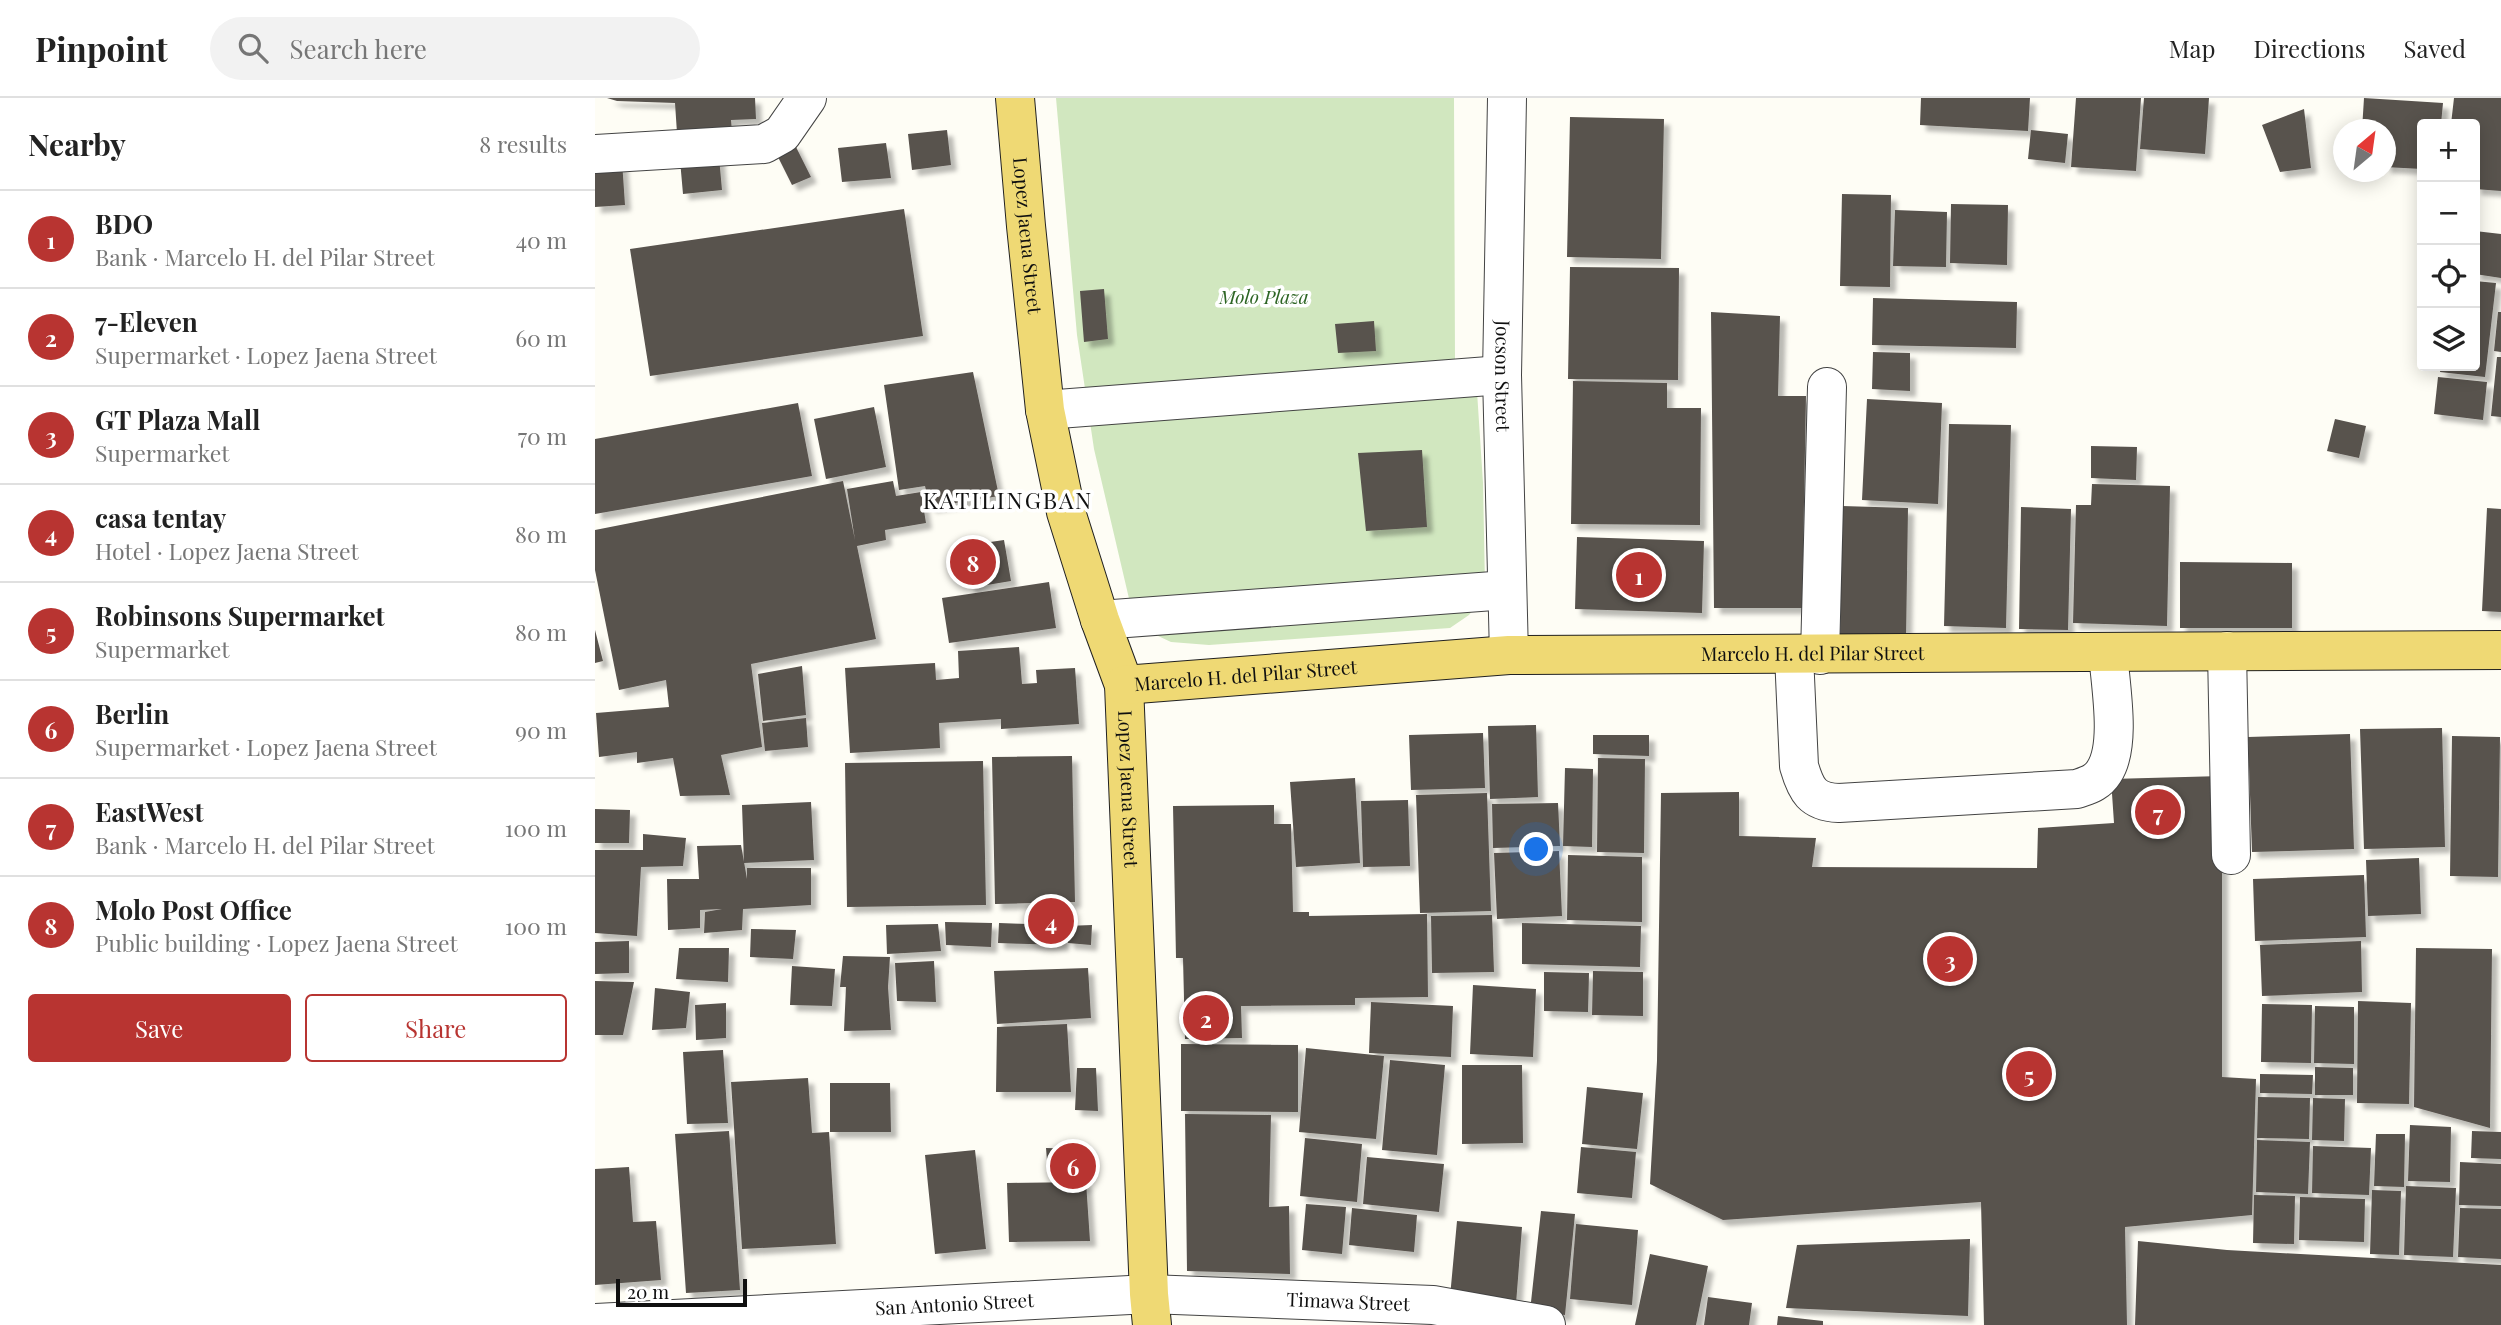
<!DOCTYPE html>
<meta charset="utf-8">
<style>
:root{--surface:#fff;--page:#f2f2f2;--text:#222;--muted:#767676;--line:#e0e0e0;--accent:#b83431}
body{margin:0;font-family:"Playfair Display",serif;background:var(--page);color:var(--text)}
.controls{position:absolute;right:21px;top:21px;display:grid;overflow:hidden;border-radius:7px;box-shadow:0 4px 18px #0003}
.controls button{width:63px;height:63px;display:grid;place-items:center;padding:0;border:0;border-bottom:2px solid var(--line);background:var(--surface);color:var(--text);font:35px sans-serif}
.compass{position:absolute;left:1738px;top:21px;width:63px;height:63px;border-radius:50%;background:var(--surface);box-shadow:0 4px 18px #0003;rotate:29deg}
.scale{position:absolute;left:21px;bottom:18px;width:131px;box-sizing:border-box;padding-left:7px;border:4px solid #101010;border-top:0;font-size:19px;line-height:24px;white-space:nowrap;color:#101010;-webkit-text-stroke:5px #fff;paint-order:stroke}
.you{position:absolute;left:942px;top:752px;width:24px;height:24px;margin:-18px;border:5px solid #fff;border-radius:50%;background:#1a73e8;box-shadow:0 0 0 10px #1a73e833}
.badge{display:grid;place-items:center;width:46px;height:46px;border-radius:50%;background:var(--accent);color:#fff;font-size:23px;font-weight:700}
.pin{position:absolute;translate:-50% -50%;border:4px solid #fff;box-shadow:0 2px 7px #0006}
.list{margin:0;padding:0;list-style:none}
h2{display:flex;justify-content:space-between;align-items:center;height:91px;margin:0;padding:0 28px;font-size:30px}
h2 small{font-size:23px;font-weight:400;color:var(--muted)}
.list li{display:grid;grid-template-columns:46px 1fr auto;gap:21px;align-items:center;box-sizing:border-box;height:98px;padding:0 28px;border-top:2px solid var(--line)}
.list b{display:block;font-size:26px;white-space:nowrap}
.list p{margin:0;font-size:23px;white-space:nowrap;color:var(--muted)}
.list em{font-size:23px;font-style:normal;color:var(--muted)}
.actions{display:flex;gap:14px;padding:21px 28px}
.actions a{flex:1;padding:16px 0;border:2px solid var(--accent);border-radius:7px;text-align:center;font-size:24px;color:var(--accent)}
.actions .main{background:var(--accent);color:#fff}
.icon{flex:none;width:38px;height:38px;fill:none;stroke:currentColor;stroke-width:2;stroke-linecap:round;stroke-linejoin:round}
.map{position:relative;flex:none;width:1906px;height:1227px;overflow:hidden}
header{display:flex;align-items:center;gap:42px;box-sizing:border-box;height:98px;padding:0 35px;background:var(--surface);border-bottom:2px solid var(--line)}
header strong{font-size:33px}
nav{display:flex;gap:38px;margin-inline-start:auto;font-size:24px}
.search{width:490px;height:63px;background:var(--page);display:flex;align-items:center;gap:18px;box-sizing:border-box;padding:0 24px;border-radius:38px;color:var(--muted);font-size:26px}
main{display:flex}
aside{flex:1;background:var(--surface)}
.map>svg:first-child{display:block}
.green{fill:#d1e7bf}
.building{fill:#58524d;filter:url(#shadow)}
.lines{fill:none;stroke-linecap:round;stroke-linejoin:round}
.minor-casing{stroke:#434343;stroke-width:40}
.major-casing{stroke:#212121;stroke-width:40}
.minor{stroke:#fff;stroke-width:38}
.major{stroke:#efd974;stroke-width:38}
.labels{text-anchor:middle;stroke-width:7;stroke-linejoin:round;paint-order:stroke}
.street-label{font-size:19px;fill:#101010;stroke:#fff}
.park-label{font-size:19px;font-style:italic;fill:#2d6524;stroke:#fff}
.quarter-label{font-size:23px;letter-spacing:2px;fill:#101010;stroke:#fff}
</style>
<header>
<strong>Pinpoint</strong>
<div class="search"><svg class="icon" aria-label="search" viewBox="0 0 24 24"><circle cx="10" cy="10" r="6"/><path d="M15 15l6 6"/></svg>Search here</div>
<nav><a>Map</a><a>Directions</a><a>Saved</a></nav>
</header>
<main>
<aside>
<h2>Nearby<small>8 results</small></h2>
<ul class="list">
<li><span class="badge">1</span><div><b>BDO</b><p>Bank · Marcelo H. del Pilar Street</p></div><em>40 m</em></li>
<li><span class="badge">2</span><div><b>7-Eleven</b><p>Supermarket · Lopez Jaena Street</p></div><em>60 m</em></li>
<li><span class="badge">3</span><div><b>GT Plaza Mall</b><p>Supermarket</p></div><em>70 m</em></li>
<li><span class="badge">4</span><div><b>casa tentay</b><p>Hotel · Lopez Jaena Street</p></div><em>80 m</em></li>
<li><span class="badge">5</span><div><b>Robinsons Supermarket</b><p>Supermarket</p></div><em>80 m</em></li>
<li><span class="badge">6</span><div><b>Berlin</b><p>Supermarket · Lopez Jaena Street</p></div><em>90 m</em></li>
<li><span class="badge">7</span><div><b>EastWest</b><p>Bank · Marcelo H. del Pilar Street</p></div><em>100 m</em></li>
<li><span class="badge">8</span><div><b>Molo Post Office</b><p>Public building · Lopez Jaena Street</p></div><em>100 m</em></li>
</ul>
<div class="actions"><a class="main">Save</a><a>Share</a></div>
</aside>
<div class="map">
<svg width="1906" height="1227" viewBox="0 0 1906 1227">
<defs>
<filter id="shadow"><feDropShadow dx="6" dy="6" stdDeviation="2" flood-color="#0004"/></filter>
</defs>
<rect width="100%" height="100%" fill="#fefdf5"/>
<path class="green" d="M461,0H859L860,264L880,263L888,385L890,487L883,505L874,517L855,530L614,547L576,544L561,537L536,509L499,351L482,237Z"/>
<path class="building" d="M12,0H160L161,21L136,22L137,33L82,35L80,5L22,3Z
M1326,0H1435L1433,33L1325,27Z
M1481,0H1546L1541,73L1476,69Z
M1549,0H1614L1610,56L1545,51Z
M1769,0L1848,5L1846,26H1827V71L1790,69V32H1767Z
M1859,0H1906V93L1880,91V26H1856Z
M1709,11L1716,70L1685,74L1667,27Z
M975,19L1069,21L1066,161L972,159Z
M352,32L356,67L317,72L313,36Z
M1436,32L1473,36L1470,65L1433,61Z
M199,45L216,79L197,87L180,53Z
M291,45L296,80L247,84L243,50Z
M124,59L127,92L88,96L85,62Z
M27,63L30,107L0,109V64Z
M1247,96L1296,97L1295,189L1245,188Z
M1356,106L1413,107L1412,167L1355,165Z
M309,111L328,238L55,278L35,151Z
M1300,112L1352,114L1351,169L1298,168Z
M1880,133L1906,136V180L1880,176Z
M975,169L1084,170L1083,282L973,281Z
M1880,183L1901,185L1890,279L1845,274L1846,268H1880Z
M509,191L513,241L489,244L485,193Z
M1278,200L1422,204L1421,250L1277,247Z
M1116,214L1185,218L1183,298H1211L1207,510H1119Z
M1903,214H1906V254L1899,253Z
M779,223L781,253L743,255L740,226Z
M1278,254L1315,255V293L1277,291Z
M1902,259H1906V319L1896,318Z
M378,274L404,398L335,409L330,388L304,392L289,287Z
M1843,279L1892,284L1888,322L1839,316Z
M978,283L1072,285V310H1106L1105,427L976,426Z
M1272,301L1347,305L1343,406L1267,402Z
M203,305L217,378L0,416V341Z
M279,309L291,369L231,381L219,321Z
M1740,321L1771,328L1764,360L1732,353Z
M1354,326L1416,327L1411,530L1349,528Z
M1496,348L1542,349L1541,382L1496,380Z
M827,352L832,429L771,433L763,355Z
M248,383L260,442L252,391L298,383L301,398L326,394L331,425L290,432L291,442L262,448L281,541L156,566L167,649L126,657L135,697L85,698L78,660L42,665V654L4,659L1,615L74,609L71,582L24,592L0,472V432Z
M1497,386L1575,388L1572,528L1478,525L1481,407H1496Z
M1247,408L1313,410L1311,541H1245Z
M1426,409L1476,411L1473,532L1424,531Z
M1892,410L1906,411V514L1887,513Z
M982,439L1109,443L1107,515L980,511Z
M409,442L416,483L374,490L368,448Z
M1585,464L1697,465V530H1585Z
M454,484L461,530L354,545L347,500Z
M0,532L8,563L0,565Z
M424,549L427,586L442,585L441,572L480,570L484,626L406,631V621L344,625L345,650L255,655L250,570L340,565L341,582L364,580L363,553Z
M207,568L211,617L168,623L163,576Z
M211,620L213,649L170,653L167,625Z
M941,627L943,699L895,701L893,628Z
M1847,630L1850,749L1769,751L1765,631Z
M888,635L890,690L816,692L814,637Z
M1755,636L1759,751L1657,754L1653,639Z
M998,637H1054V658L998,656Z
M1857,638L1905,639L1903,779L1855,778Z
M477,658L480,804L400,806L397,659Z
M1003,660L1050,661L1049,755L1002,754Z
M388,663L391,807L252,809L250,665Z
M970,670L998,671L997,749L968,748Z
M1627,678V979L1661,981L1657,1117L1530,1129L1532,1227H1389L1386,1104L1128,1122L1055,1086L1062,963L1066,695L1144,694V738L1221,740L1217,769L1442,770L1443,730L1519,725L1516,681Z
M760,680L765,765L701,769L695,684Z
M892,695L896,813L825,815L821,697Z
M813,702L815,768L768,769L766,703Z
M216,704L219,762L149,765L147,707Z
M963,705L965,748L898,750L897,706Z
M679,707V726H696L698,814H714V818L832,816L833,899L760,900V907L646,908L647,940L590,941L588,860H581L578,708Z
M0,711L35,712L34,745H0Z
M48,736L91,740L88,768L46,769L42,838L0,835V752H48Z
M146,747L152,781V770H216V807L148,811L147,832L109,835L110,814L127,811L105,812V830L73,832L72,781H104L102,748Z
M964,753L967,818L902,821L899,755Z
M973,757L1047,759V824L972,822Z
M1824,760L1826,816L1773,818L1771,762Z
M1769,777L1771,839L1660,843L1658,781Z
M897,817L899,874L837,875L836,818Z
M350,824L397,825L396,849L351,847Z
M404,825L467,827L468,847L403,845Z
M927,825L1046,828L1045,869L927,866Z
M343,826L346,853L292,856L291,827Z
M497,827L496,847L473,845L471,828Z
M156,831L201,832L198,861L155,859Z
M34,843V875L0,876V844Z
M1766,843L1767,894L1667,898L1665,847Z
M84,850H134L133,884L81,881Z
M1821,850L1897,851L1895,1030L1819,1009Z
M248,858L295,859L293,889L296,932L249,933L251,889H245Z
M339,863L341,904L302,903L300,865Z
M197,868L240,871L237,908L195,907Z
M493,870L496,920L402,926L399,873Z
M998,873L1048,874V918L997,917Z
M949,874L994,875L993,914L949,913Z
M0,883L39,884L28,937H0Z
M878,887L941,891L938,959L875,956Z
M60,890L95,894L91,930L57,932Z
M1763,903L1816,905L1814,1006L1762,1005Z
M776,904L858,908L856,959L774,955Z
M131,905V940L101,942L100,907Z
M1667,906L1717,907L1716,965L1666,964Z
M1720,908L1759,909V966L1719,965Z
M472,926L476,994H401L402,929Z
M586,946L703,947V1014L586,1013Z
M711,950L789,958L781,1041L704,1034Z
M128,952L133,1025L92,1026L88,954Z
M795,962L850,967L842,1057L787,1052Z
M867,967H927L928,1045L867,1046Z
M1720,969L1758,970V997H1720Z
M482,970H501L503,1013L480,1012Z
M1665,976L1718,977L1717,996L1665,995Z
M213,980L217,1035L234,1034L241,1146L147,1151L136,984Z
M235,985H295L296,1034H235Z
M992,989L1048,995L1042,1051L987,1046Z
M1663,999L1715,1000L1714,1041L1662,1040Z
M1718,1000L1750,1001L1749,1043L1717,1042Z
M590,1016L676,1017L674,1109L694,1108L695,1176L592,1173Z
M1815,1027L1856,1029L1855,1084L1813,1083Z
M134,1033L145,1192L91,1195L80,1036Z
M1877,1033L1906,1034V1061L1876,1060Z
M1781,1036H1810L1809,1089L1779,1088Z
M710,1040L767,1046L762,1104L705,1098Z
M1662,1042L1715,1044L1713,1096L1661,1094Z
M1718,1048L1776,1050L1774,1097L1717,1095Z
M986,1049L1041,1054L1037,1100L982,1095Z
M451,1050L489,1051L491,1076L453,1075Z
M380,1052L391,1151L340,1156L330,1057Z
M772,1059L849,1066L844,1114L768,1106Z
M1865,1064L1906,1066V1108L1864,1107Z
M34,1069L38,1124L61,1123L66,1182L0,1187V1071Z
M491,1084L495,1143L414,1144L412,1085Z
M1811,1088L1861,1090L1858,1159L1809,1157Z
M1777,1092L1806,1093L1804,1157L1775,1156Z
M1659,1097L1700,1098L1699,1146L1658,1145Z
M1705,1099L1770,1101L1769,1144L1704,1142Z
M711,1106L751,1109L747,1156L707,1152Z
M757,1110L822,1117L819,1154L754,1147Z
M1865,1110L1906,1111V1161L1863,1159Z
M946,1113L980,1116L970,1217L935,1213Z
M862,1123L927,1129L921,1206L855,1199Z
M981,1126L1043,1132L1037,1207L975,1201Z
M1375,1141L1373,1218L1191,1210L1202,1147Z
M1543,1143L1632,1152L1906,1167V1227H1540Z
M1055,1156L1113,1168L1101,1227H1040Z
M1113,1199L1157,1205L1154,1227H1109Z
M1183,1218L1228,1223V1227H1182Z"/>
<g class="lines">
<defs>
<g id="minor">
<path id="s1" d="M912,0L907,277L914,557"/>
<path d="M0,56L169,46L187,36L212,0"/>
<path d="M450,312L907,277"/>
<path d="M505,522L912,492"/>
<path d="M1632,553L1636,757"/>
<path d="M1199,557L1204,668C1211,692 1217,704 1244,705L1482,691C1493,687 1502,685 1509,674C1527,647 1515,586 1513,554"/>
<path d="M1225,557L1232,289"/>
<path id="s2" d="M0,1225L554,1196L838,1207L951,1227"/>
</g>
<g id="major">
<path id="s3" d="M420,0L431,128L450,312L471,414L505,522L529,587L554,1196L557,1227"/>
<path id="s4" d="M529,587L914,557L1906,552"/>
</g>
</defs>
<use href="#minor" class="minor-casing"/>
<use href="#major" class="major-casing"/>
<use href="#minor" class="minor"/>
<use href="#major" class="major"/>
</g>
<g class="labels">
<g class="street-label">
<text dy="7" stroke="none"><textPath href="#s3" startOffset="138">Lopez Jaena Street</textPath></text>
<text dy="7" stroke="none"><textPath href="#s1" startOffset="278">Jocson Street</textPath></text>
<text dy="7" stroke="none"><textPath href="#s4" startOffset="690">Marcelo H. del Pilar Street</textPath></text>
<text dy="7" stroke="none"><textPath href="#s4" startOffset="122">Marcelo H. del Pilar Street</textPath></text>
<text dy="7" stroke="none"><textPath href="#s3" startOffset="704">Lopez Jaena Street</textPath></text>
<text dy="7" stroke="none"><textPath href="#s2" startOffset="754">Timawa Street</textPath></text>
<text dy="7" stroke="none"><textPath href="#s2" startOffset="360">San Antonio Street</textPath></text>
</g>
<g class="park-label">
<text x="669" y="206">Molo Plaza</text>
</g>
<g class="quarter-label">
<text x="413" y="411">KATILINGBAN</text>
</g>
</g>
</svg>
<div class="controls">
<button>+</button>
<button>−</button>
<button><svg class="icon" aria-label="locate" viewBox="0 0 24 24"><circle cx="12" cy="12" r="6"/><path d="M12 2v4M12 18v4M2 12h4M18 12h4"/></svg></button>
<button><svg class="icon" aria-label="layers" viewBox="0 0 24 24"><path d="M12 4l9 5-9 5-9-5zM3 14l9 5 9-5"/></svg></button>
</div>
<svg class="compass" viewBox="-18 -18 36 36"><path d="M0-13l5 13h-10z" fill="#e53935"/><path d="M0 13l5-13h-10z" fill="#767676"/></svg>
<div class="scale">20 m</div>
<div class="you"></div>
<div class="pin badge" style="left:1044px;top:477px">1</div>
<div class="pin badge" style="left:611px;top:920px">2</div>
<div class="pin badge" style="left:1355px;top:861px">3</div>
<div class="pin badge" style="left:456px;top:823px">4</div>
<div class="pin badge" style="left:1434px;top:976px">5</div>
<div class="pin badge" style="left:478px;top:1068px">6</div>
<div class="pin badge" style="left:1563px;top:714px">7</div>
<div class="pin badge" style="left:378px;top:464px">8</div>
</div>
</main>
